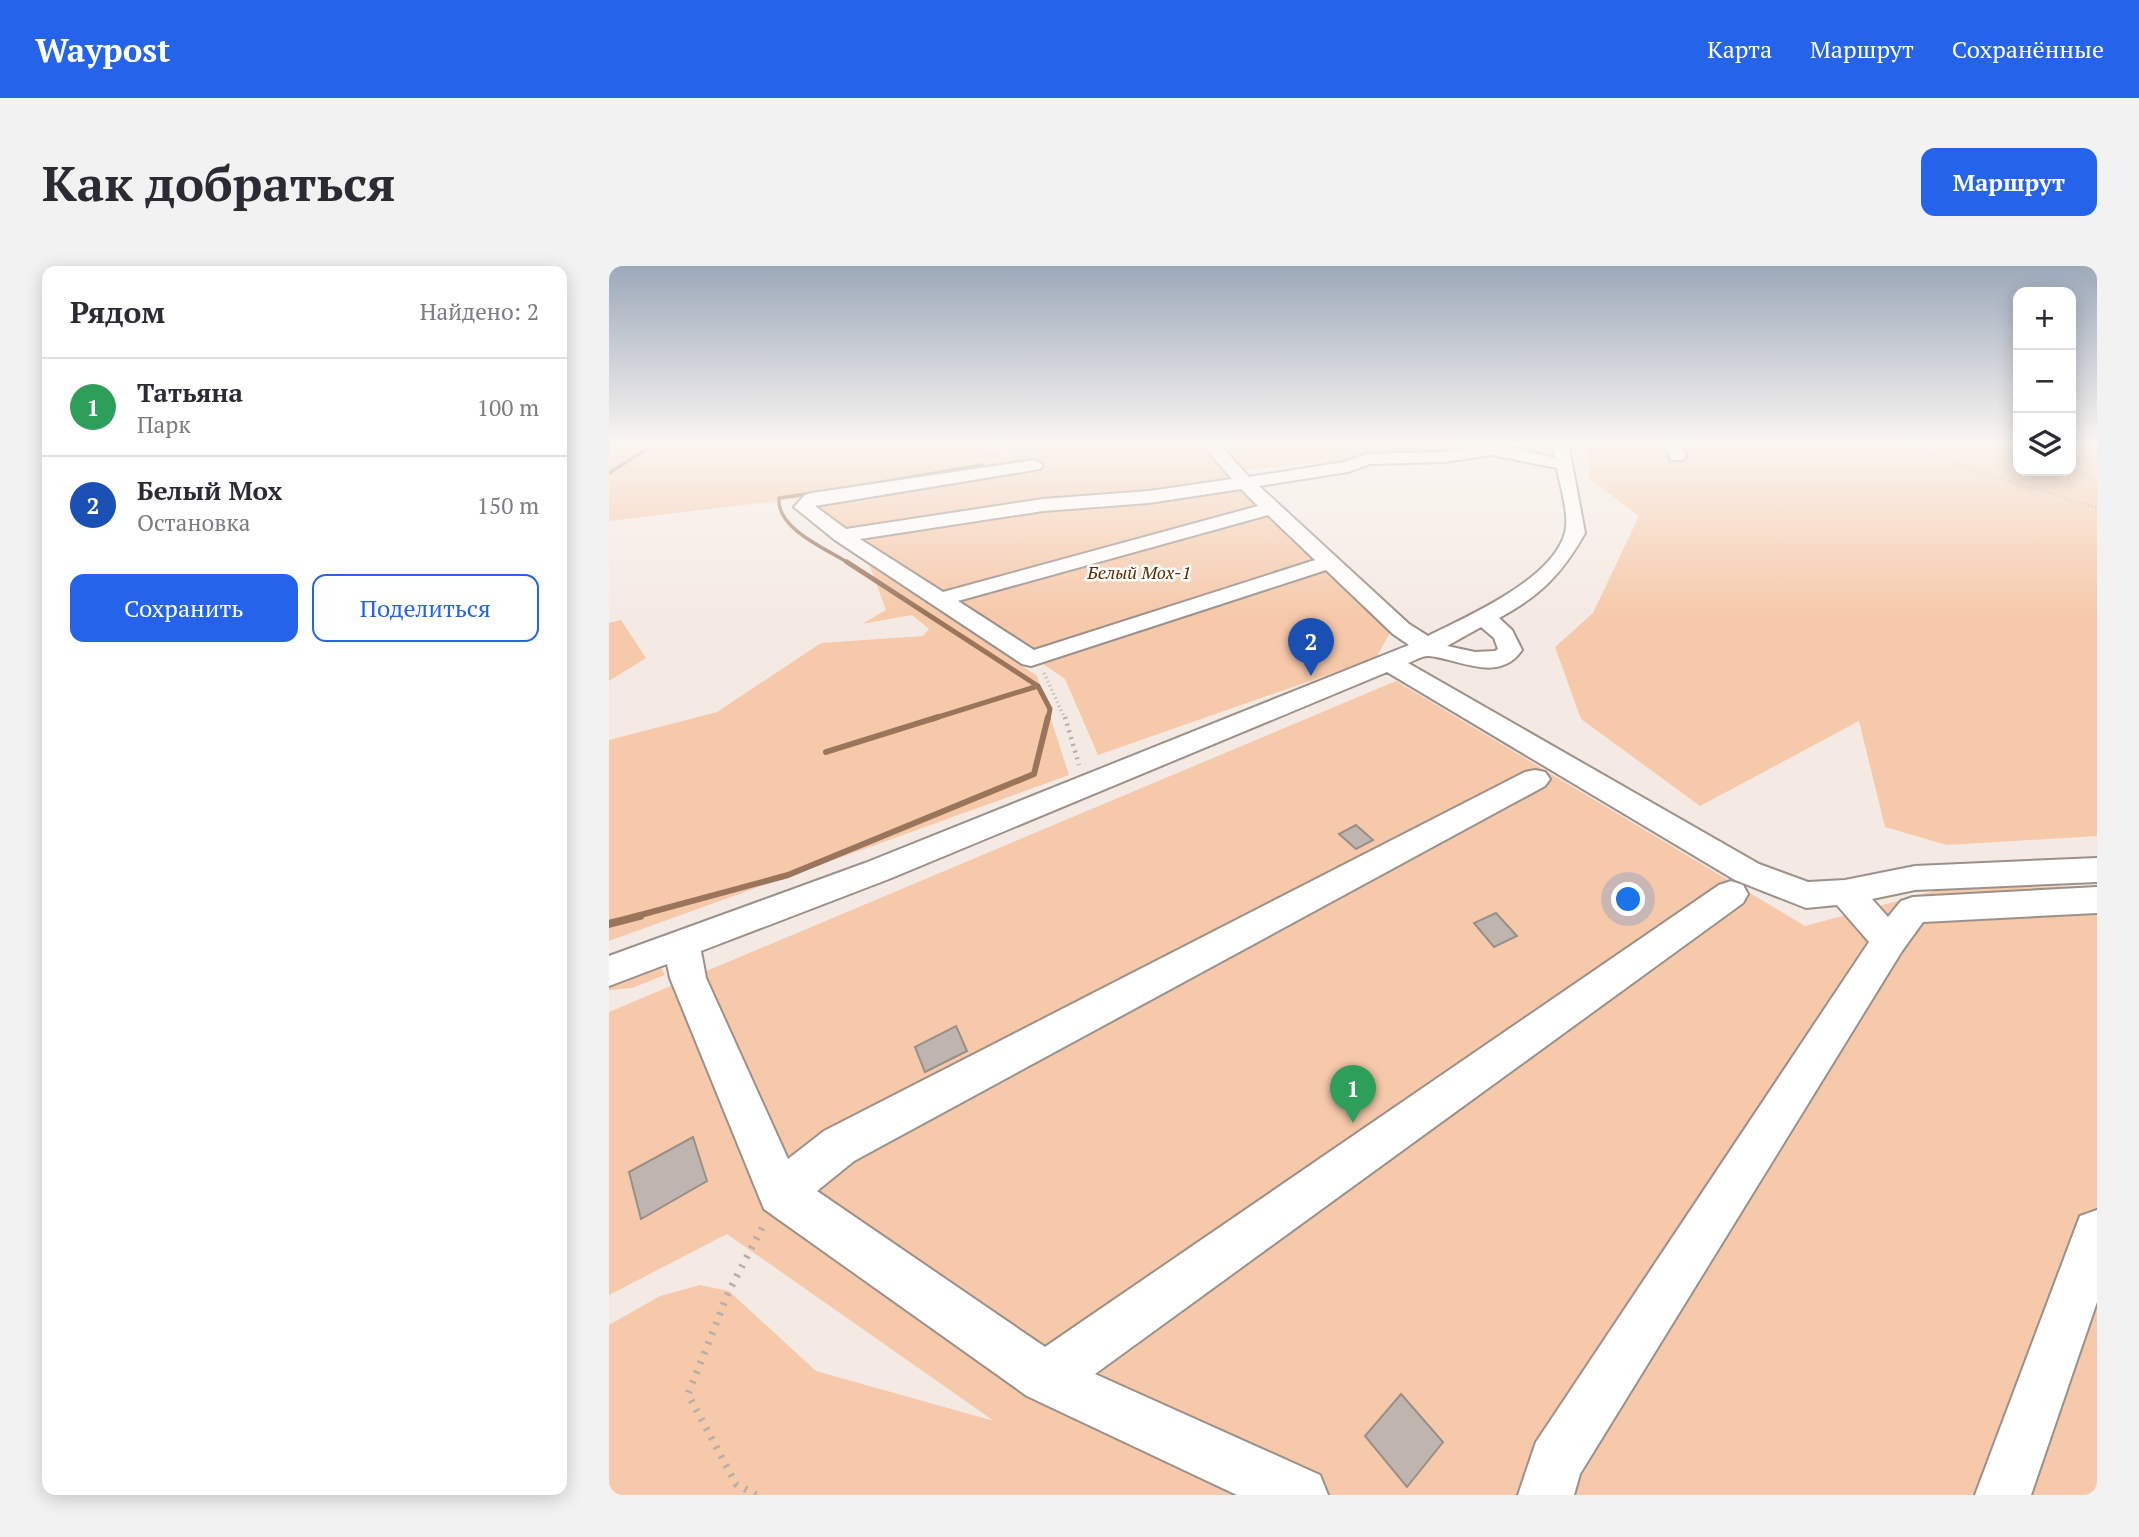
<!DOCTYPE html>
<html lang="ru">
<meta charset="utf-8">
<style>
:root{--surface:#fff;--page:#f2f2f3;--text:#2b2b33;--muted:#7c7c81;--line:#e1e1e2;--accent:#2563eb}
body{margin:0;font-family:"PT Serif",serif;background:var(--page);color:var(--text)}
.controls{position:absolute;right:21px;top:21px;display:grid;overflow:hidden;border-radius:14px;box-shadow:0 4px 18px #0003}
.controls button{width:63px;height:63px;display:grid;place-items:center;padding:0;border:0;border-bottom:2px solid var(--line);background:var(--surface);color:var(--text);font:35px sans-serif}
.you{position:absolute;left:1020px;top:634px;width:24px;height:24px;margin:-18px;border:5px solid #fff;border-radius:50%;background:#1a73e8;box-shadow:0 0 0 10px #1a73e833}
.badge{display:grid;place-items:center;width:46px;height:46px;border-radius:50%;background:var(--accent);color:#fff;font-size:23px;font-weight:700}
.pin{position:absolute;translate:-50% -58px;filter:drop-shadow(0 2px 4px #0008)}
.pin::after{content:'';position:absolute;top:37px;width:24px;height:21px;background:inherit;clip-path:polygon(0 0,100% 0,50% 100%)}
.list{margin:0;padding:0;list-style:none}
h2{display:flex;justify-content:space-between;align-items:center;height:91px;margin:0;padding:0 28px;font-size:30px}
h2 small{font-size:23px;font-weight:400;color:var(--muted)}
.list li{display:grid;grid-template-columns:46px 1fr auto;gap:21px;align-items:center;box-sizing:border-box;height:98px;padding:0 28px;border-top:2px solid var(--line)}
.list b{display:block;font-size:26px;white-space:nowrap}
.list p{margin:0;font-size:23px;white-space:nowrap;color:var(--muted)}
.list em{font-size:23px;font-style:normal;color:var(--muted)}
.actions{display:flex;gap:14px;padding:21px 28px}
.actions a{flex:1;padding:16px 0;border:2px solid var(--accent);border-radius:14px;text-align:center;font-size:24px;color:var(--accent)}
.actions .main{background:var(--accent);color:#fff}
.icon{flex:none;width:38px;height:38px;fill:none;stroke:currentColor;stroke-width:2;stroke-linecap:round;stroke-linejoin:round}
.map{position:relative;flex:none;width:1488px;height:1229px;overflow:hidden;border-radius:14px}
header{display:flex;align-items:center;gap:42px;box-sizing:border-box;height:98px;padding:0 35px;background:var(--accent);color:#fff}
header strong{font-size:33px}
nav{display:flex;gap:38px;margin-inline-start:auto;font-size:24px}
.intro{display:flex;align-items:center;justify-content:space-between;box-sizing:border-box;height:168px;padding:0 42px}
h1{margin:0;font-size:49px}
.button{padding:18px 32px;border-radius:14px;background:var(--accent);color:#fff;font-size:24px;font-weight:700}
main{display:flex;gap:42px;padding:0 42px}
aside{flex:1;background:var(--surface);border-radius:14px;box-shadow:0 4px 18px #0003}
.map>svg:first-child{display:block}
.green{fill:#f6c9aa}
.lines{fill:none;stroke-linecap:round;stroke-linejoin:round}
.stream-far3{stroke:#9b755b;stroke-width:3.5}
.stream-far2{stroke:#9b755b;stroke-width:5}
.stream-far1{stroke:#9b755b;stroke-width:6}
.stream{stroke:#9b755b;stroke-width:8}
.building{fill:#c0b5ae;stroke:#998f89;stroke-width:2}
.minor-casing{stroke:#9b918a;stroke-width:4}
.path-far3{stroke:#b7aea8;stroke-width:2.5;stroke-dasharray:1 2.5;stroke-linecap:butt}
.path-far2{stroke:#b7aea8;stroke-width:3.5;stroke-dasharray:1 3.5;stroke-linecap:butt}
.path-far1{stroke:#b7aea8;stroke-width:4.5;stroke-dasharray:2 5;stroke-linecap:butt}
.path{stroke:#b7aea8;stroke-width:7;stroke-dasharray:2.5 8;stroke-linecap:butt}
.minor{fill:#fff;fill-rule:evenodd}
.labels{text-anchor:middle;stroke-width:5;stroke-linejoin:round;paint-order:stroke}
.far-park-label{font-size:18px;font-style:italic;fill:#5d2d00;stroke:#fff}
</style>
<header>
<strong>Waypost</strong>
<nav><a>Карта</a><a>Маршрут</a><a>Сохранённые</a></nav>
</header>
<div class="intro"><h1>Как добраться</h1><a class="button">Маршрут</a></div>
<main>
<aside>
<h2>Рядом<small>Найдено: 2</small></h2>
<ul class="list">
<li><span class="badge" style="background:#2e9e5b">1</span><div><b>Татьяна</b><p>Парк</p></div><em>100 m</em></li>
<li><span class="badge" style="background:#1a4fb4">2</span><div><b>Белый Мох</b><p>Остановка</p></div><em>150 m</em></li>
</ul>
<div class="actions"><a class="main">Сохранить</a><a>Поделиться</a></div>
</aside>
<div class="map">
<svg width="1488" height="1229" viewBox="0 0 1488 1229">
<rect width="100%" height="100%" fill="#f5eae3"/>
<path class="green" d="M0,176H398L367,186L390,187L399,191L402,179L416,176H920L615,206L782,365L767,392L489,489L456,413L192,232L397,200V197L184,233L0,255Z
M979,176H1409V205H1462V176H1488V570L1338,579L1276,561L1250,455L1091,540L972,453L946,381L984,347L1030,250L981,213Z
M259,295L428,410L460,509L0,675V474L108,446L212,377L314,370L320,363L303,349L253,358L277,344Z
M12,354L37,392L0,415V357Z
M787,415L1196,660L1340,621L1488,620V1229H0V1059L51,1030L91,1019L120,1025L207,1105L385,1155L118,968L0,1029V746Z
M48,694L56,709L23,722L0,724V712Z"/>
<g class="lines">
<path class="stream-far3" d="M0,207L49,176
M233,223L374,199
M211,226L170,232C167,263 218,283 241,298"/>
<path class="stream-far2" d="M238,296L429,420L441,443L439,453
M323,453L429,420"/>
<path class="stream-far1" d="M217,486L329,451
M24,651L179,609L425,508L439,451"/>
<path class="stream" d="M0,658L31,650"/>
</g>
<path class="building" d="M747,559L764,574L747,583L730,568Z
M887,647L908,670L885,681L865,657Z
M347,760L358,785L316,806L306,781Z
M84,871L98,915L32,953L20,906Z
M792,1128L834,1176L798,1221L756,1170Z"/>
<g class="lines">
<defs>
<path id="minor" d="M591,176H608L640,211L735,196L758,188L835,186L866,181L860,176H880L946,192L943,176H959L976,267C953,308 931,330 890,352L903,364L913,384C890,418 850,393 820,390C814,389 805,395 799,397L1150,598L1199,616L1236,614L1306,600L1488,592V616L1306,624L1263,633L1279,651L1292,635L1304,631L1488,621V647L1314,656L1293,685L971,1208L965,1229H909L927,1176L1260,676L1228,639L1197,642L1126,614L778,406L280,613L92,685L97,712L179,893L215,865L916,506L926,504L936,506L941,513L936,520L245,895L208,925L436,1081L1110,619L1122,615L1134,619L1139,628L1134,637L486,1108L711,1209L719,1229H628L418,1130L155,943L61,712L58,698L0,720V690L256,597L800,379L784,368L717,304L422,400L413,398L226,274L185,241L196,229L203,227L425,194L434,199L431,203L206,240L237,263L434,233L540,225L623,213ZM883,189L948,202C951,221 961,249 956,267C943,314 859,350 819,370L800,358L650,220L739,206L761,198L835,196ZM632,223L649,240L334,326L251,273L434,245L540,237ZM659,249L706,294L425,384L349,335ZM872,361L885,372L889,383L886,385L866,386L838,380Z
M1055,176H1071L1077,190L1074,194H1062Z
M1488,944V1036L1422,1229H1366L1471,950Z"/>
</defs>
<use href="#minor" class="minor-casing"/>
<path class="path-far3" d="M1290,176L1366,205L1488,242
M1488,197L1472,205L1488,218"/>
<path class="path-far2" d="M435,407L456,453"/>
<path class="path-far1" d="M456,451L470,499"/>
<path class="path" d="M147,1229L127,1218L79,1128L120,1025L156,956"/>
<use href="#minor" class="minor"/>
</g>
<linearGradient id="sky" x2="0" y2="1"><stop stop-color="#9da9ba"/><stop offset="0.51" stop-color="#faf6f2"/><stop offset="1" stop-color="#faf6f2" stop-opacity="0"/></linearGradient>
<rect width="1488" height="348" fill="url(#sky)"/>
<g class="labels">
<g class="far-park-label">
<text x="530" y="313">Белый Мох-1</text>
</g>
</g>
</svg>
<div class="controls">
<button>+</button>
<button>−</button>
<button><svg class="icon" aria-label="layers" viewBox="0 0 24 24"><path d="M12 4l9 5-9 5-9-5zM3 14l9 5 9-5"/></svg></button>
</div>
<div class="you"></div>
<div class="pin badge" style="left:744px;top:857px;background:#2e9e5b">1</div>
<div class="pin badge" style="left:702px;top:410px;background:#1a4fb4">2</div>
</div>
</main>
